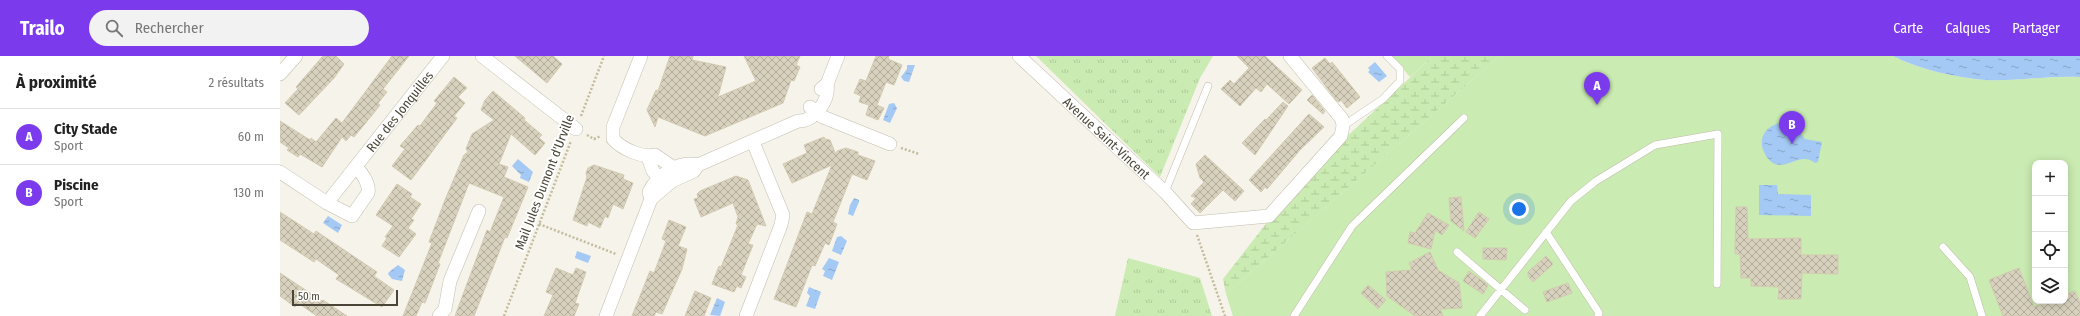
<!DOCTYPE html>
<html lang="fr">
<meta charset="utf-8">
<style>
:root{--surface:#fff;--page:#f2f2f2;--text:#222;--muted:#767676;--line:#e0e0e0;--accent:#7c3aed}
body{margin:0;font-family:"Fira Sans Condensed",sans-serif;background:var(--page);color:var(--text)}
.controls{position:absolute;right:12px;bottom:12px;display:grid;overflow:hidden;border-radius:8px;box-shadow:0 2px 10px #0003}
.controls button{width:36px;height:36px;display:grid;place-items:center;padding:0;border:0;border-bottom:1px solid var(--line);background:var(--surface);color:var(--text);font:20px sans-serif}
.scale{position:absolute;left:12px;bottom:10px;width:106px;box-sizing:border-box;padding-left:4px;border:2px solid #4a4537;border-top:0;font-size:11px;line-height:14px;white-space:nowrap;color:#4a4537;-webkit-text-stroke:3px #fff;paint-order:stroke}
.you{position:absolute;left:1239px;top:153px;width:14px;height:14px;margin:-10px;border:3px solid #fff;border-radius:50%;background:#1a73e8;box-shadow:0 0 0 6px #1a73e833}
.badge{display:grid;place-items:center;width:26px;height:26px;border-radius:50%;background:var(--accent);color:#fff;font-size:13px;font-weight:700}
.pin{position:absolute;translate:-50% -33px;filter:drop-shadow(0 1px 2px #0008)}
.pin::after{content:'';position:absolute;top:21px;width:14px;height:12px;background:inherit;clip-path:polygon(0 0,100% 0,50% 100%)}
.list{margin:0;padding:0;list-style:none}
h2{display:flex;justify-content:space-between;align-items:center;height:52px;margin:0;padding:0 16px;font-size:17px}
h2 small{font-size:13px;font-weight:400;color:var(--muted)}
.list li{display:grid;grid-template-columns:26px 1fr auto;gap:12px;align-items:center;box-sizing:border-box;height:56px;padding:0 16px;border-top:1px solid var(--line)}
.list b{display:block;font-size:15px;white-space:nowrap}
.list p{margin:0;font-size:13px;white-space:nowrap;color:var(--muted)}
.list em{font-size:13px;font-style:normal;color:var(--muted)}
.icon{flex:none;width:22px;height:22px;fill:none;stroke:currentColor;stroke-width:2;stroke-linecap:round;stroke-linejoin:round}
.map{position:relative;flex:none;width:1800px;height:260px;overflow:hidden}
header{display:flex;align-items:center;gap:24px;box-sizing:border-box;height:56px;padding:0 20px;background:var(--accent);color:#fff}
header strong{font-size:19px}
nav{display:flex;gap:22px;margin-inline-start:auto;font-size:14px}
.search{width:280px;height:36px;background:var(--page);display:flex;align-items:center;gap:10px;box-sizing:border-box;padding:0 14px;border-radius:22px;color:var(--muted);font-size:15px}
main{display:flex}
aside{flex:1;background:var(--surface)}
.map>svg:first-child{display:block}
.grass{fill:url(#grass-tufts)}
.wetland{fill:url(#wetland-marsh)}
.park{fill:#caebb1;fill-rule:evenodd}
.water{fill:url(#water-ripples)}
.building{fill:url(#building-cross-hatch);stroke:#d3cab1}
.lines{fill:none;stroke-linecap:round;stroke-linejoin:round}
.lane-casing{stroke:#c2bdac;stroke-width:8}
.street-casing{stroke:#c2bdac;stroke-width:14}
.path{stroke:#c4bb9c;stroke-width:2.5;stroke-dasharray:2 2;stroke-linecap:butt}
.lane{stroke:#fff;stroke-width:7}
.street{stroke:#fff;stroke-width:13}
.labels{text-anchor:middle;stroke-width:4;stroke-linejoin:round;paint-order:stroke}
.street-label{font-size:13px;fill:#4a4537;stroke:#fff}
</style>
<header>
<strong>Trailo</strong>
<div class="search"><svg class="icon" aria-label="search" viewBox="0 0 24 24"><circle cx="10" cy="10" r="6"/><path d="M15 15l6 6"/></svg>Rechercher</div>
<nav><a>Carte</a><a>Calques</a><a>Partager</a></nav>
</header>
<main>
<aside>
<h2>À proximité<small>2 résultats</small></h2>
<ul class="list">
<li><span class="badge">A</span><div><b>City Stade</b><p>Sport</p></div><em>60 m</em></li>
<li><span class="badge">B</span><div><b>Piscine</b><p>Sport</p></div><em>130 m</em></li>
</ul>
</aside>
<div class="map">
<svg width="1800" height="260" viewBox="0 0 1800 260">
<defs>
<pattern id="grass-tufts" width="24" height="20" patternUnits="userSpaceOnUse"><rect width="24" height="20" fill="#caebb1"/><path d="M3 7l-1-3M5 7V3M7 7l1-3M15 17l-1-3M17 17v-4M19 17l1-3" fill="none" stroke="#afcb99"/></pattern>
<pattern id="wetland-marsh" width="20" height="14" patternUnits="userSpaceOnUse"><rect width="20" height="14" fill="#caebb1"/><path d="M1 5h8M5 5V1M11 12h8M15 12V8" fill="none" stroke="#afcb99"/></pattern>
<pattern id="water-ripples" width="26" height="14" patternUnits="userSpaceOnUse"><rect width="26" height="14" fill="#a4c9f4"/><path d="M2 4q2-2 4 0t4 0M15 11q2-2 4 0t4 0" fill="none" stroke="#88a5c6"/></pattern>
<pattern id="building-cross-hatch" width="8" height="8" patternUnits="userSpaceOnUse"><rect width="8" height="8" fill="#d8d1be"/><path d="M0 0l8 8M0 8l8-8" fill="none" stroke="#b1ab9b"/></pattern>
</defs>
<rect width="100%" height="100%" fill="#f5f3ea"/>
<path class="grass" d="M756,0H933L920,22L880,121Z
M848,202L920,222L932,260H835Z"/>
<path class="wetland" d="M1153,0H1220L946,238L943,223L985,169L1062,85Z"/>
<path class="park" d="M1112,0H1153L1130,21Z
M1220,0H1613C1641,14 1674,21 1705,24C1736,26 1768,19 1800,21V260H953L946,238ZM1755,107H1785V245H1755Z"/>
<path class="water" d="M1613,0H1800V21C1768,19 1736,26 1705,24C1674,21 1641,14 1613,0Z
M1095,6L1107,20L1099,26L1088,16L1090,14L1088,12Z
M627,9H635L629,26L624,25L621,21L627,13Z
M614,47L617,52L610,67L603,64L609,48Z
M1499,67C1512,67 1517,73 1525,83L1542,86L1538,106L1535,107C1518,92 1499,126 1484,96C1481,90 1481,83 1484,78C1487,72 1493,69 1499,67Z
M238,103L253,116L249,126L240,122L241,119L232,110Z
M1479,129H1497L1498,138L1531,139V160L1479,159Z
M574,142L579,144V146L573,160L568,158L570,149Z
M48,160L62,169L58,177L43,167Z
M561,180L567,185L561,199L552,195L557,181Z
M297,195L311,200L308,207L295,202Z
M549,202L559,206L552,224L543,220L545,215L542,213Z
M118,209L125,214L122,225L112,223L108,218L109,216Z
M529,231L541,236L535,253L526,250L530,240L527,237Z
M437,242L445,246L440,260L430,259Z"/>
<path class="building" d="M43,0H56L64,8L54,22L19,59L5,47L18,33L16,31Z
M112,0H129L103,33L107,36L98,47L100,49L93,58L74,81L71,79L66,85L62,81L42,111L20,98L18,101L7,94L9,92L0,86V65L30,84L31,82L36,86L56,62L62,67Z
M235,0H273L282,8L267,27Z
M390,0H413L412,4L446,11L438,41L476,25L464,0H520L516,9L520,11L514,25L511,24L503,47L425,80L378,61L375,71L367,54L376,34L378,35Z
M596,0H609L608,3L622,9L614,29L606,26L597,49L604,52L598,64L586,59L589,49L579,46L581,40L574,37L580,23L586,25Z
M957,0H985L1022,34L1009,48L987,28L981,36L976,32L960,50L941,33L950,24L954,28L969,12Z
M1045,2L1050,8L1052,6L1080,41L1067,52L1061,44L1059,46L1056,44L1032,12Z
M174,21L187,32L178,41L185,47L174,60L177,62L131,124L112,110L125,93L120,90L138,69L140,70L157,47L154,45Z
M213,35L245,62L244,64L262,79L259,82L265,87L255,99L231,78L219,108L228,111L224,121L248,131L227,182L225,181L194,260H175L207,174L210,176L224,141L189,127L158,207L160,208L145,247L142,246L136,260H123L152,187L149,186L165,144L184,99L188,96L186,93L192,78L214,64L201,54L205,44Z
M1032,39L1045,55L1043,58L1027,44Z
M1003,46L1008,50L975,99L962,87L985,63L986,64Z
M1029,58L1044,71L1020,94L987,133L985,131L981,136L969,124Z
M544,81L545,83L550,84L556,99L557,95L566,92L578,96V99L595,105L587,124L572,118L553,166L557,168L549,189L545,187L535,210L532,209L516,251L494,243L527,156L532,158L552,109L512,127L503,108L527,97L524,89Z
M925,99L964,135L955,145L943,134L920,157L911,148L916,142L911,140L924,126L920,122L916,108Z
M314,109L344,119L343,123L353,127L343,153L333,148L328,162L325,160L320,172L308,166L307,170L293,164L307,121L306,117L308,112Z
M456,120L468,124L486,170L477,168L468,188L473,189L461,219L466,221L461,232L457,230L454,236L432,228L439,210L441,211L458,169L456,168L458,161L453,147L421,161L414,143L418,142L417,138L420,135Z
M117,128L132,138L130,141L141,148L131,163L134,164L128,172L136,178L119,201L102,190L107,182L105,181L113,170L96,159Z
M1181,141L1184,175L1171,165L1169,142Z
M1456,151H1467L1468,183L1521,182V199H1558V218L1522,217L1521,243H1498L1499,231L1471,230V222H1461L1460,198H1455Z
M0,156L34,178L36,175L97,216L94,220L114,234L102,251L56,223L59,219L36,203L34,206L0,184Z
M1199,156L1209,163L1195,182L1186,176Z
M1148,157L1169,169L1162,179L1155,174L1151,193L1128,187L1130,176L1135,177Z
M389,164L406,171L398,190L407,193L402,213L382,258L376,256L374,260H352L370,215L374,217L386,185L382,183Z
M1203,192H1227L1226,204L1203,203Z
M1150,196L1158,214L1179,227L1182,252L1160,253L1163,260H1135L1107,240L1106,216L1132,214L1129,207Z
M1266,200L1273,208L1253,226L1248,220V216Z
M276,212L293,219L296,212L306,216L295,247L299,248L294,260H264L273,239L266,236Z
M1739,212L1754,251L1769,245H1785V239L1795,235L1800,247V260H1723L1709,224Z
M1189,215L1208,229L1203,238L1183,225Z
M0,217L42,245L43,244L67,260H37L18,247L15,251L0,240Z
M1288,227L1292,237L1267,246L1263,236Z
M1088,229L1106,244L1098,253L1081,237Z
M415,235L431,242L424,260H405Z"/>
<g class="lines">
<defs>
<path id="lane" d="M1063,70L1103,43L1120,25V13L1107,0
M885,136L928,30
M1266,176L1319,257L1318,260
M1663,191L1690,221L1702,260
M1177,196L1245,254
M1014,260L1072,170L1184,62
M1200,260L1291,145L1316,125L1375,89L1438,78L1437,228"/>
<g id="street">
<path d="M202,0L296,73"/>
<path d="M361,0L333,71V83C342,93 362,102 375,99L394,112"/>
<path id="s1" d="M739,0L885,136L913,167L989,160L1061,80L1063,70L1062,63L1010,0"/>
<path d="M0,18L16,0"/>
<path d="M541,33L547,28L558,0"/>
<path d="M530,51L543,61L610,88"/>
<path d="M368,101L373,115L379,122"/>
<path d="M0,116L47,147L72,160L88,137C90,128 82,117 76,111"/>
<path d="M371,143L369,136C377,119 399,104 418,109"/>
<path id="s2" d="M47,147L163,0"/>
<path d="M159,260L165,253L170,225L199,155"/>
<path d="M326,260L371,143L392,125L414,115L418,109L518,65C534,66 550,44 547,28"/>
<path d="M466,260L501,169L503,159L473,86"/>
</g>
</defs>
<use href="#lane" class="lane-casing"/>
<use href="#street" class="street-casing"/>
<path class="path" d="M301,60L324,0
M307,79L314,83L321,80
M621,92L639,98
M259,168L336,198
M917,179L945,260
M224,260L291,85"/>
<use href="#lane" class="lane"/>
<use href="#street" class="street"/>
</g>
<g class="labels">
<g class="street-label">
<text dy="5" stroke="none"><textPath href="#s2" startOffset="117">Rue des Jonquilles</textPath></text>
<text dy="5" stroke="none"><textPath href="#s1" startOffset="120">Avenue Saint-Vincent</textPath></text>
<text transform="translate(264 126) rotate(-69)" y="5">Mail Jules Dumont d'Urville</text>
</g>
</g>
</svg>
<div class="controls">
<button>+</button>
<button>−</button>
<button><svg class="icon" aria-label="locate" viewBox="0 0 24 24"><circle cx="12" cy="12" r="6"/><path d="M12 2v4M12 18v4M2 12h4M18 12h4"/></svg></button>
<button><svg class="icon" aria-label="layers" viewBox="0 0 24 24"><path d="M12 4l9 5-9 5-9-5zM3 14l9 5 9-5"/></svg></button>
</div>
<div class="scale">50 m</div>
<div class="you"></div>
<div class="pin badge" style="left:1317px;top:49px">A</div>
<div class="pin badge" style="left:1512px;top:88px">B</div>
</div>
</main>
